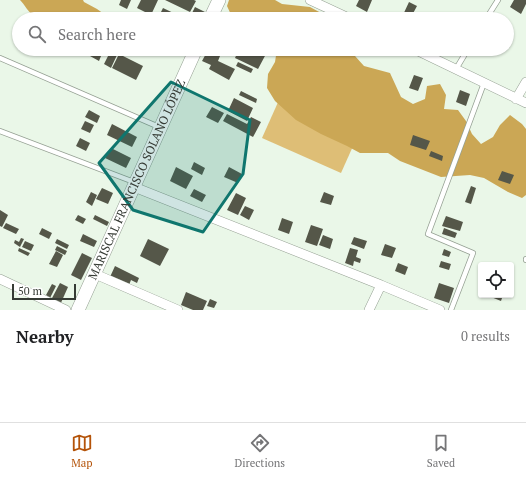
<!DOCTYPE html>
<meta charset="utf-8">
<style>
:root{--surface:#fff;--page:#f6f6f6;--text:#202124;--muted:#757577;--line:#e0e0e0;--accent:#b45309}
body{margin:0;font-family:"PT Serif",serif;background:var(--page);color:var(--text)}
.controls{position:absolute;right:12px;bottom:12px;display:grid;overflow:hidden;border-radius:4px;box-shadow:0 1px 3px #0004}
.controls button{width:36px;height:36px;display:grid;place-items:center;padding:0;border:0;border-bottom:1px solid var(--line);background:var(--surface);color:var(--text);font:20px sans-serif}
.scale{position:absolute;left:12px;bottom:10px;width:64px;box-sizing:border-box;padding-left:4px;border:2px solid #363b35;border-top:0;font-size:11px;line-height:14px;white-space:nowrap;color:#363b35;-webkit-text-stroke:3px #fff;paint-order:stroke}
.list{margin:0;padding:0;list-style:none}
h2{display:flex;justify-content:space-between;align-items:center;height:52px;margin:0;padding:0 16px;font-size:17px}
h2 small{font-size:13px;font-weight:400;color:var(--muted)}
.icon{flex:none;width:22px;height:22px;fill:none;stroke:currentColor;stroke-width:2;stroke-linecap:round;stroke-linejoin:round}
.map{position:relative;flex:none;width:526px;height:310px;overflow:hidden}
.search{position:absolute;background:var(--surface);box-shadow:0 1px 3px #0004;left:12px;right:12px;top:12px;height:44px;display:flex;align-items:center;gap:10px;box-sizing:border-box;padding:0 14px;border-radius:22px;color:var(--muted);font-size:15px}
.sheet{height:112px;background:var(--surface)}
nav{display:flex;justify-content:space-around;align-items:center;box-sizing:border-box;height:56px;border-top:1px solid var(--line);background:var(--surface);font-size:11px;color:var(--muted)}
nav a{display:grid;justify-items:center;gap:2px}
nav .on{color:var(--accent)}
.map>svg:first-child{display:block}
.green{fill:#debe76}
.forest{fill:#cba755}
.building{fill:#555749}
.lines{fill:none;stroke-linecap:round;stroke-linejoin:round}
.service-casing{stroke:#95a093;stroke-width:6}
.minor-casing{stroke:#95a093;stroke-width:10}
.secondary-casing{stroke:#95a093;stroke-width:14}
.service{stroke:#fff;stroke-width:4.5}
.minor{stroke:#fff;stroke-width:9}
.secondary{stroke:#fff;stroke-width:13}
.marked{fill:#0f766e;fill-opacity:0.2;stroke:#0f766e;stroke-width:3;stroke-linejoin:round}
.labels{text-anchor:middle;stroke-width:4;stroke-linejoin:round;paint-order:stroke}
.street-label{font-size:12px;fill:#363b35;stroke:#fff}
</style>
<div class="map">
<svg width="526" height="310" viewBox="0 0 526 310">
<rect width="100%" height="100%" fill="#eaf7e8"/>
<path class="green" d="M279,100L358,135L341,173L262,138Z"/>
<path class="forest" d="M20,0H83L84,2L97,9L111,19C98,19 84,20 70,19C67,19 64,17 61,17C51,17 44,22 34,16C28,12 25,5 20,0Z
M229,0H275L282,4L310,7L321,13L328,19H233L227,6Z
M277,49H351L355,56L364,66L390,73L401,97L413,104L425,99L427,86L440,84L446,95L444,109L458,110L466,121L472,134L481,144L493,137L500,125L510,115L522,124L526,129V195L522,198L508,192L484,178L470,175L441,177L400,161L388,153H360L347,146L321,134L296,120L275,101L267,88L268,74L275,62Z"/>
<path class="building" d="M121,0H131L127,9L119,5Z
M141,0H158L151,15L137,8Z
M165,0H194L196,1L190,12Z
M359,0H372L367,12L356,6Z
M514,0H526V4L521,14L510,7Z
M409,2L417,6L410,19H406L402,17Z
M195,7L205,12L202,18L192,13Z
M163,8L186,19H165L159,16Z
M94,49H104L117,55L111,68L104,64L109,54L103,51L99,61L90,56Z
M239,49H256L266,54L258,69L235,58Z
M359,49H375L372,55Z
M208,50L220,56L218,61L235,69L229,80L209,69L211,65L202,61Z
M119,54L143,66L136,80L112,68Z
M238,62L253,69L251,73L236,66Z
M414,75L423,78L418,91L409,88Z
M460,90L470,94L466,106L456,102Z
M241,91L257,99L256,103L239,95Z
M234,98L253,108L247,121L228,111Z
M212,107L224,113L218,123L206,117Z
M89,110L100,116L97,123L85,117Z
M227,114L247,124L251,117L261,122L253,137L223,121Z
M85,121L94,125L90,133L81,129Z
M112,124L137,137L132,147L107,135Z
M413,135L430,141L426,150L410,145Z
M80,138L90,143L86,151L76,146Z
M111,148L131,158L126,168L105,158Z
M431,151L443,156L442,161L429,156Z
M194,162L205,168L202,175L191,169Z
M176,167L193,176L186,189L170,181Z
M229,167L242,174L238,183L224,177Z
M502,171L514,175L510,184L498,180Z
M471,186L476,188L471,204L465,202Z
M102,188L113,193L108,204L96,199Z
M194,189L206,195L202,202L190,196Z
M91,192L97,195L92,206L86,202Z
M324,192L334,196L331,205L320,202Z
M236,193L246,198L238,215L227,210Z
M245,206L254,210L249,220L240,215Z
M0,210L8,215L2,227L0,226Z
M78,215L86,219L83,224L75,220Z
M95,215L109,222L107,226L93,219Z
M446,216L463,222L460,231L442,226Z
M282,218L293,222L289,234L278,230Z
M6,223L19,229L16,234L3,228Z
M311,225L323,229L317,246L305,242Z
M42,228L52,233L49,239L39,234Z
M444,228L457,233L455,238L442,234Z
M83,234L97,241L94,247L80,241Z
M323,235L333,239L330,249L319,245Z
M354,237L367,241L364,249L351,244Z
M21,238L24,239L20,247L14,243L15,240L19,242Z
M57,239L69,245L67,249L55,243Z
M148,239L169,249L160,266L140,256Z
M25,241L34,245L31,251L22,247Z
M385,244L396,248L392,258L381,255Z
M57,246L67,251L65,255L55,250Z
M19,248L30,253L28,256L18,251Z
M350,248L358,250L356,257L361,259L360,263L354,261L353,266L345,263Z
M444,249L451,252L449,257L442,255Z
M56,251L63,255L57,267L49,264Z
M82,253L92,258L81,280L71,275Z
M441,261L451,264L449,270L439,267Z
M398,263L408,267L405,275L395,271Z
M115,266L139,278L137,283L131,280L129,285L110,277Z
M60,283L68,287L60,305L51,300Z
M439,283L454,288L449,303L434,298Z
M52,284L56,286L50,298L46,295Z
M186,292L207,301L203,310H193L181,305Z
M492,295H503L501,301L491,297Z
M210,299L217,302L214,308L207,306Z"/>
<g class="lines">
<defs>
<path id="service" d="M486,19L498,0
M0,58L159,127
M456,69L468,49
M0,131L134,182
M526,260V259
M451,310L473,253L428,234L484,83"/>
<path id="minor" d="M310,0L351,19
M414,49L526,103
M516,99L526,82
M134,187L381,285L440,310
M95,274L178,310
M0,279L66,310
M369,310L381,285"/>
<g id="secondary">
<path d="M210,19L219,0"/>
<path id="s1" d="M78,310L196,49"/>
</g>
</defs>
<use href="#service" class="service-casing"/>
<use href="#minor" class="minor-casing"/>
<use href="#secondary" class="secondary-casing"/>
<use href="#service" class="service"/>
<use href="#minor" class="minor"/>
<use href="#secondary" class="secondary"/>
</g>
<path class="marked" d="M171,82L250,120L243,174L203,232L133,210L99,163Z"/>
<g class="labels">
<g class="street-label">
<text dy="4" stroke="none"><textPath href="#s1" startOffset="143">MARISCAL FRANCISCO SOLANO LÓPEZ</textPath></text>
</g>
</g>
</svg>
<div class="controls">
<button><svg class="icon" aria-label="locate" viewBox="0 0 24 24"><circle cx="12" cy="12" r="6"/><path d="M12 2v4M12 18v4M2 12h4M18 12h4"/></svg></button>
</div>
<div class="scale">50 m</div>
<div class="search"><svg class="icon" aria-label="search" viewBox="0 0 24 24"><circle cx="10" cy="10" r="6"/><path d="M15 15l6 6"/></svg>Search here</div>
</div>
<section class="sheet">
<h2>Nearby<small>0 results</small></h2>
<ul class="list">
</ul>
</section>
<nav>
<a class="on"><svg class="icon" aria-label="map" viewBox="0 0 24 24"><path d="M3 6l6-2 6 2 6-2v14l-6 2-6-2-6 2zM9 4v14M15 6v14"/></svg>Map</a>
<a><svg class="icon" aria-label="directions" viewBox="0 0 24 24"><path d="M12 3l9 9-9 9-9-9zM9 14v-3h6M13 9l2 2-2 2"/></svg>Directions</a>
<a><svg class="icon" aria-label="saved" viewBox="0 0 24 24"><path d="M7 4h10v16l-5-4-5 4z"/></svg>Saved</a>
</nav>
